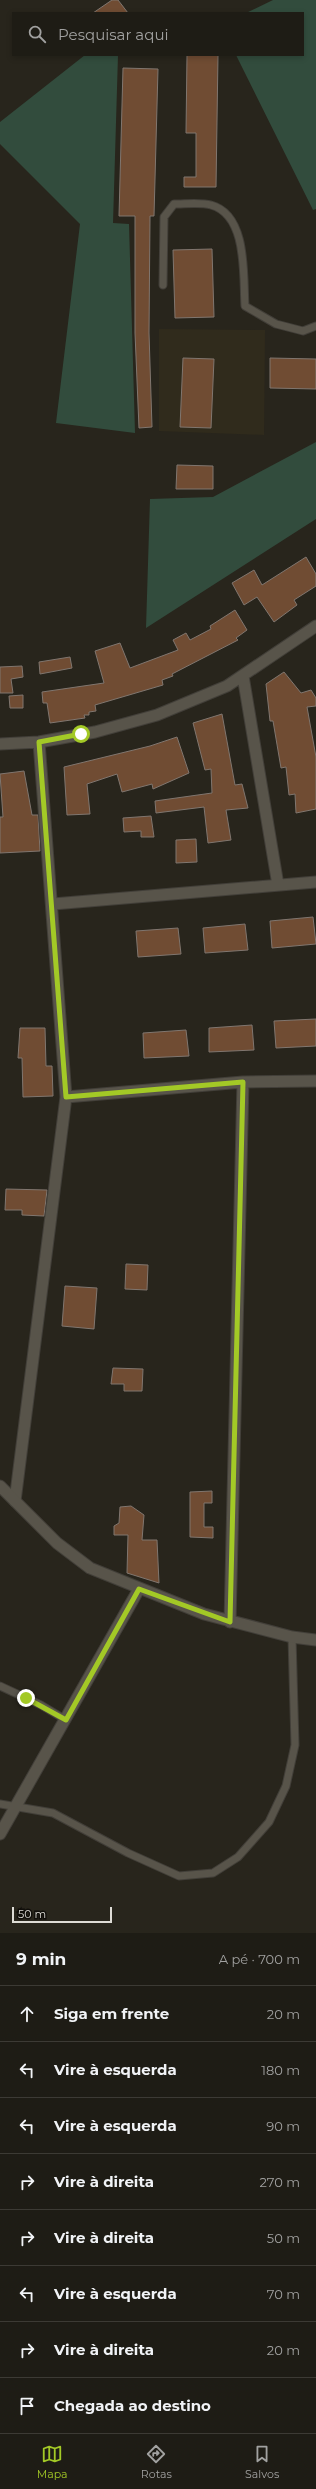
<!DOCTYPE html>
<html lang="pt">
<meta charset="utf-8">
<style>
:root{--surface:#1e1c15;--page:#2b2922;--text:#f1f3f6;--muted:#a1a1a0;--line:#3c3a34;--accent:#a3c926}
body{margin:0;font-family:Montserrat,sans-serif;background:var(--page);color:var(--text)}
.scale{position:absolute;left:12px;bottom:10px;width:100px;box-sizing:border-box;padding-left:4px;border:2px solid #dedcd6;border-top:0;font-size:11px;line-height:14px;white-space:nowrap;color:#dedcd6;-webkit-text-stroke:3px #100e0a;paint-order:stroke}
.stop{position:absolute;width:12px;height:12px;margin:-9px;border:3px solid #a3c926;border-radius:50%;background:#fff}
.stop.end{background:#a3c926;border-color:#fff;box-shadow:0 1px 4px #0008}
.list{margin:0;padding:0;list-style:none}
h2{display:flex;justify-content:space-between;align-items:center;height:52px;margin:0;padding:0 16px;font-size:17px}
h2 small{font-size:13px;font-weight:400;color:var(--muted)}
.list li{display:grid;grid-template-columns:26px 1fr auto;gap:12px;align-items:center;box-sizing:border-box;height:56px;padding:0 16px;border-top:1px solid var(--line)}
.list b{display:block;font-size:15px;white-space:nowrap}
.list em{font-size:13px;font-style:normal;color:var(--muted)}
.icon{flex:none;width:22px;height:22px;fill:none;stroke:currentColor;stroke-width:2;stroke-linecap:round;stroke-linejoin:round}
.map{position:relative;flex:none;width:316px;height:1933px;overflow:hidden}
.search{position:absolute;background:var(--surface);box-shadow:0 2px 6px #0003;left:12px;right:12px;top:12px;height:44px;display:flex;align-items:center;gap:10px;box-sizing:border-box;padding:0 14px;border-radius:0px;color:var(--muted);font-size:15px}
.sheet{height:500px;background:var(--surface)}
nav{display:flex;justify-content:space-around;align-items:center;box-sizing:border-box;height:56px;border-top:1px solid var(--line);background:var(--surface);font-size:11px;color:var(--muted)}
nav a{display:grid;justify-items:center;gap:2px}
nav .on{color:var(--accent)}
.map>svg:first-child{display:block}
.built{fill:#302b1c}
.green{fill:#324c3d}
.building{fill:#704c33;stroke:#80766f}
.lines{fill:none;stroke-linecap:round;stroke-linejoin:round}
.service-casing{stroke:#423f39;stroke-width:9}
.minor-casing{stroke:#423f39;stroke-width:13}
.tertiary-casing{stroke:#423f39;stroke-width:13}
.service{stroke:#58544a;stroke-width:7}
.minor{stroke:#58544a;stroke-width:11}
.tertiary{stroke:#58544a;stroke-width:11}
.route{stroke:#a3c926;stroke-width:5}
</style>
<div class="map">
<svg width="316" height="1933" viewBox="0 0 316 1933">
<rect width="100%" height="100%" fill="#28251c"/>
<path class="built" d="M159,329L265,330L264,435L159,431Z"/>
<path class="green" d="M273,0H316V209L313,210L236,55H303V13H246Z
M85,55H118L113,223L129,224L135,433L56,423L80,224L0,144V122Z
M316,442V519L146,628L150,499L213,497Z"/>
<path class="building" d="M112,0H118L128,13H93Z
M187,55H218L216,187H184V177H196V133H186Z
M123,68L158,69L154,216H150L149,333L152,427L139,428L135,333V216H119Z
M212,249L214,317L175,318L173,250Z
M183,358L214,359L211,428L180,427Z
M270,358L316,359V389L270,388Z
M177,465L213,466V489H176Z
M306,557L316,574V586L294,600L297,605L274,622L257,597L244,605L232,583L254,570L262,585Z
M235,610L247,630L236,638L238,640L172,674L173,676L162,680L163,685L95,705L96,711L89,712V715H84L85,718L50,723L47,703H43L42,692L104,683L95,651L120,643L130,668L178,650L173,640L186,633L190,640L211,629L210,626Z
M70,657L72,668L40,674L39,662Z
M22,666L23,677L11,679L13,693H0V667Z
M284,672L301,693L311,690L316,698V706L307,707L316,757V809L296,813L295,794L289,795L286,767L281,768L273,721H270L266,684Z
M23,695V708H10L9,696Z
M222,714L235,785L242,784L248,808L226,810L231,840L208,843L204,807L156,813L155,801L212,793L211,769L205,770L193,723Z
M177,737L189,773L153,789L152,784L122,792L117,774L87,784L90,814L67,815L64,767L150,746Z
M24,771L32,815H38L40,851L0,853V817H3L0,774Z
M151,816L154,837H141V831L124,832L123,818Z
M196,839L197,862L176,863V840Z
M313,917L316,944L272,948L270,921Z
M245,924L248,950L205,953L203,928Z
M178,928L181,954L138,957L136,931Z
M316,1019V1046L276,1048L274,1021Z
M252,1025L254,1050L209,1052V1028Z
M20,1028H45L46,1066H52L53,1096L23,1097L22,1058H18Z
M186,1030L189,1056L144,1058L143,1033Z
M6,1189L47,1190L44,1216L22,1215V1210H5Z
M126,1264L148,1265L147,1290L125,1289Z
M65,1286L97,1288L94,1329L62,1326Z
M113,1368L143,1369L142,1391H124V1384H111Z
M212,1491V1503H204V1527H213V1538L190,1537V1492Z
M131,1506L144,1515L142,1540H157L159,1583L127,1573L128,1535H114V1526L119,1523L120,1507Z"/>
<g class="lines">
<defs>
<path id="service" d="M163,285L164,217L174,204C185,204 201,202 211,205C248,215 243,276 245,306L276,324L303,331L316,326
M0,1686L41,1705L66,1720
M0,1804L53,1813L128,1853L179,1876L213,1873L238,1857L269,1822L286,1786L295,1745L292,1637"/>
<path id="minor" d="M243,676L278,885
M0,744L39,742L95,732L157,715L227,686L316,626
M53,904L316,882
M66,1097L243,1082L316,1081
M15,1501L66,1097L39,742
M230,1622L243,1082
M0,1834L139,1589"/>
<path id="tertiary" d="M0,1486L57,1543L90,1568L204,1614L292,1637L316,1640"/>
</defs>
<use href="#service" class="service-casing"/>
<use href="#minor" class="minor-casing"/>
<use href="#tertiary" class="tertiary-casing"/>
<use href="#service" class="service"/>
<use href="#minor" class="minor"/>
<use href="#tertiary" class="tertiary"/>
</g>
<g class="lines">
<path class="route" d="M26,1698L66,1720L139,1589L230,1622L243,1082L66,1097L39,742L81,734"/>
</g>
</svg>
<div class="scale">50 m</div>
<div class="stop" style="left:81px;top:734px"></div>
<div class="stop end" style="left:26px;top:1698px"></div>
<div class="search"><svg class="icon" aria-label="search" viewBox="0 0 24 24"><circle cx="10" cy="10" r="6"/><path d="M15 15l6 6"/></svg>Pesquisar aqui</div>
</div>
<section class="sheet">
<h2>9 min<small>A pé · 700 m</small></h2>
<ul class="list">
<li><svg class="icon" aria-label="ahead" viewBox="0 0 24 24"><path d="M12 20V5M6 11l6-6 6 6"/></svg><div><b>Siga em frente</b></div><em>20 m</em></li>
<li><svg class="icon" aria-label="left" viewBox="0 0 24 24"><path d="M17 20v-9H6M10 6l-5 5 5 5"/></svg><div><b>Vire à esquerda</b></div><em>180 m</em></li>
<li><svg class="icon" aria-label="left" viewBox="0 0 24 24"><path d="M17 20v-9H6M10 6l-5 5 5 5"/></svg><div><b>Vire à esquerda</b></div><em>90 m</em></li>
<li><svg class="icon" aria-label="right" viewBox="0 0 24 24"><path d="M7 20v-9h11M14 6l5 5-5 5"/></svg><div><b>Vire à direita</b></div><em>270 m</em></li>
<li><svg class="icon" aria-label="right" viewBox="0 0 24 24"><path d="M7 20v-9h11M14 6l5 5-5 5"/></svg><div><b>Vire à direita</b></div><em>50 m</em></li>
<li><svg class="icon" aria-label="left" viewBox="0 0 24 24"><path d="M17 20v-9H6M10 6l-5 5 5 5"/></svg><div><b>Vire à esquerda</b></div><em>70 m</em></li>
<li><svg class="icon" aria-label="right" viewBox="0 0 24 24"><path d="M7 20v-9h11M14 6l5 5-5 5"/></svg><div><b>Vire à direita</b></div><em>20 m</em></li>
<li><svg class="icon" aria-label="arrive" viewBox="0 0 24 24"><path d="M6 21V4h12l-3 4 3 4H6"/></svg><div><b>Chegada ao destino</b></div></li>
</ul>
</section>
<nav>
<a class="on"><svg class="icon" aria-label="map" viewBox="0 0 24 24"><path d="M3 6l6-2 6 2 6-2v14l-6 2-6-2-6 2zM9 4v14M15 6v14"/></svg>Mapa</a>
<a><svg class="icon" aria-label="directions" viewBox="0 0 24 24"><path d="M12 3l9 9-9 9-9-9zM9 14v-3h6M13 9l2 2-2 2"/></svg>Rotas</a>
<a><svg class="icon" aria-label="saved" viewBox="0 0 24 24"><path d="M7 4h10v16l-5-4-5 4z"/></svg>Salvos</a>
</nav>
